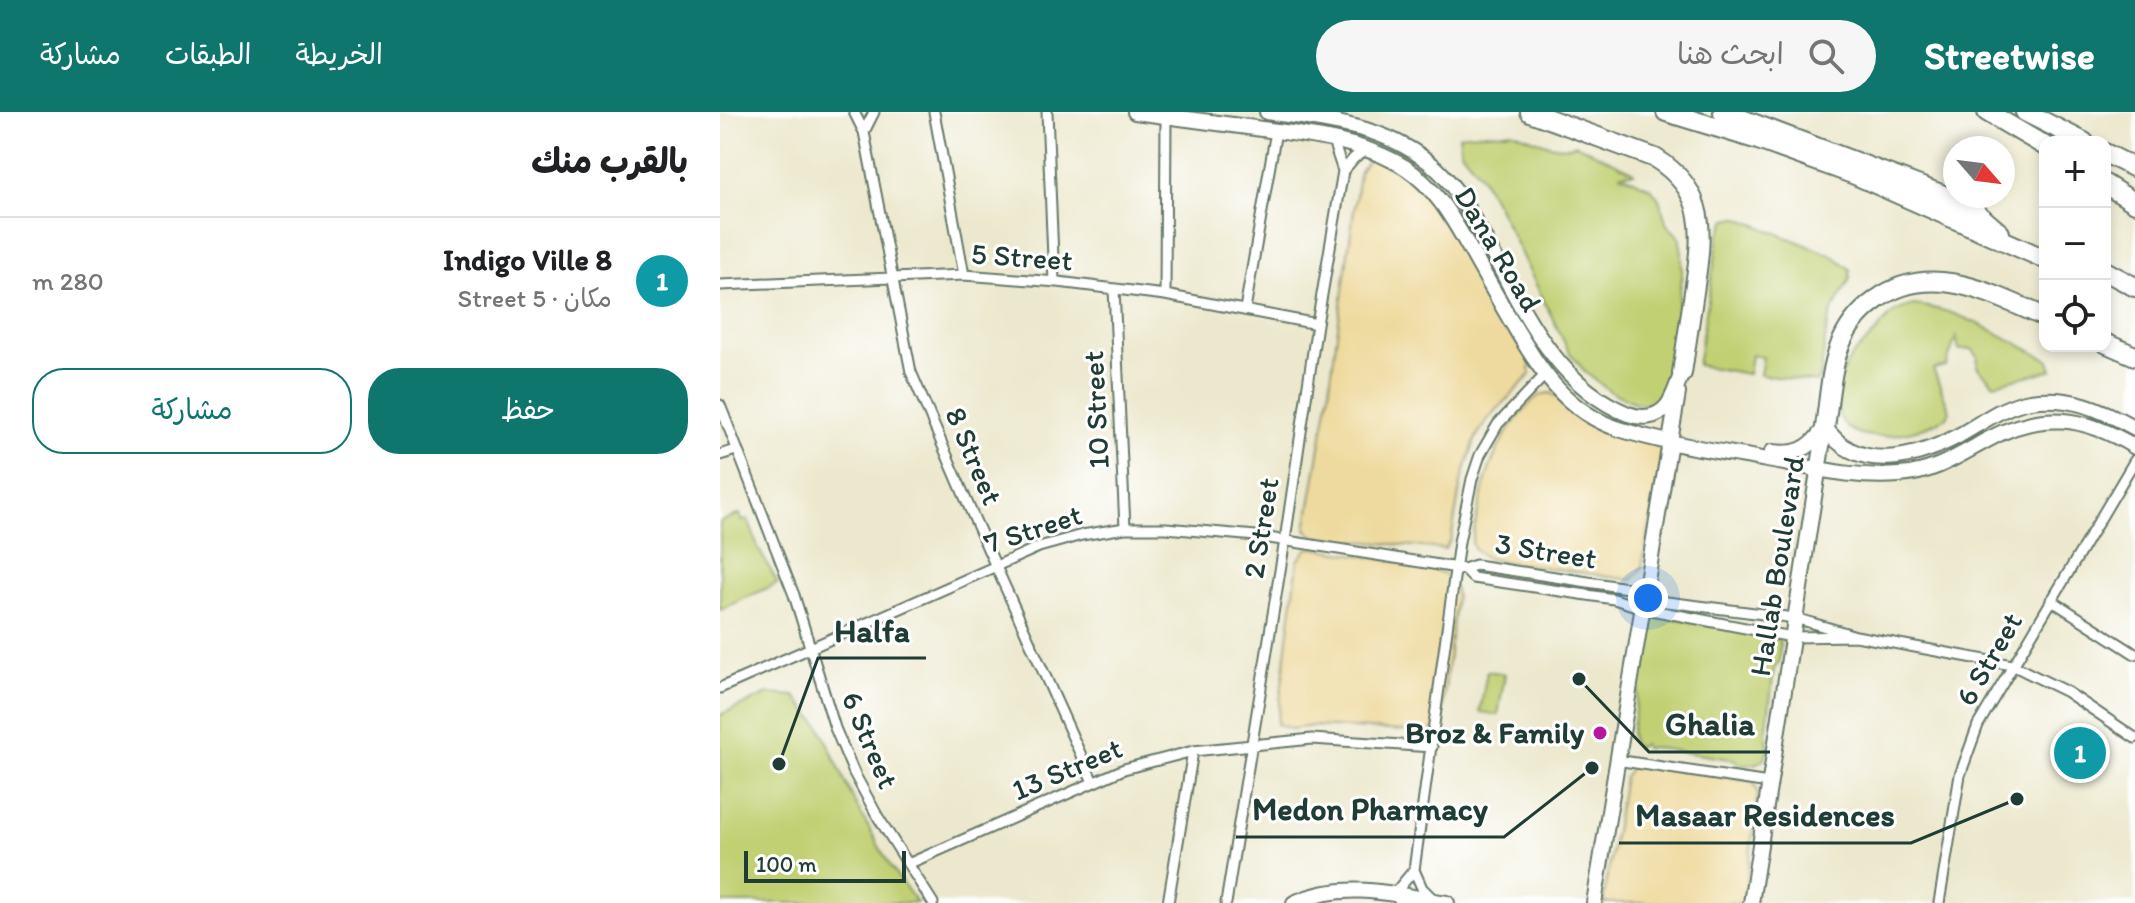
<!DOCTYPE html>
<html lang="ar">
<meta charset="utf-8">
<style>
:root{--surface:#fff;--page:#f6f6f6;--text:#202124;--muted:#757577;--line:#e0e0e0;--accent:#0f766e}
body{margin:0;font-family:Itim,"Playpen Sans Arabic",sans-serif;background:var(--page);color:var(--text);direction:rtl}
.controls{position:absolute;right:24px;top:24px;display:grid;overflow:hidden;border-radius:16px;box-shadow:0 4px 12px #0003}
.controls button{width:72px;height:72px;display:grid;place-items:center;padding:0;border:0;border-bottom:2px solid var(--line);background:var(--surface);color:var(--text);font:40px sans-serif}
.compass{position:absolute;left:1223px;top:24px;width:72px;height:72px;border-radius:50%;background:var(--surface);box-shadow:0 4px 12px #0003;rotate:118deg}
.scale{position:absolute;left:24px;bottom:20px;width:162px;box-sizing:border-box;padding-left:8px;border:4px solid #1f3d34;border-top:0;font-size:22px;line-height:28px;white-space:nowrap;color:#1f3d34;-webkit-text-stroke:6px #fff;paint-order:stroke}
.you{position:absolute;left:928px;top:486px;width:28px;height:28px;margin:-20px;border:6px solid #fff;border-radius:50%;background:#1a73e8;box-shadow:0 0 0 12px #1a73e833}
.badge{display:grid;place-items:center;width:52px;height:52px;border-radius:50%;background:var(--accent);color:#fff;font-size:26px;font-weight:700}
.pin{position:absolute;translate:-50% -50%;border:4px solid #fff;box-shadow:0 2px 8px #0006}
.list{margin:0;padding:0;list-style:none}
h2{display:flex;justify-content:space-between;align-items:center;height:104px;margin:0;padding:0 32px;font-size:34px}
h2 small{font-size:26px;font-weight:400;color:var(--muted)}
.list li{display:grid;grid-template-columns:52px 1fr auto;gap:24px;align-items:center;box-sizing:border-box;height:128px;padding:0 32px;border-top:2px solid var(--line)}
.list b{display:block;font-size:30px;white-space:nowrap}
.list p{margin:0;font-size:26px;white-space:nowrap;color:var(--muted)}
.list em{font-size:26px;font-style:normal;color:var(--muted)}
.actions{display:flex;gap:16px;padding:24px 32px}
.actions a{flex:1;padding:18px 0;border:2px solid var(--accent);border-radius:32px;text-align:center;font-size:28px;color:var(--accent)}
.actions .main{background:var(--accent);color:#fff}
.icon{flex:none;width:44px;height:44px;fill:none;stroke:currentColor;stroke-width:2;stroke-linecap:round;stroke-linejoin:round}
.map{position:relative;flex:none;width:1415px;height:791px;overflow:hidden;direction:ltr}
header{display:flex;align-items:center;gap:48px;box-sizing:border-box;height:112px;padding:0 40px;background:var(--accent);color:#fff}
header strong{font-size:38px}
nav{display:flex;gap:44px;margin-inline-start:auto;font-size:28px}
.search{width:560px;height:72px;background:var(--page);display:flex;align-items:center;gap:20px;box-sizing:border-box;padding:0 28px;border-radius:44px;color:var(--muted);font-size:30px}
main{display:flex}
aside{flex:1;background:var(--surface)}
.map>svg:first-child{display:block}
.green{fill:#c1d073;stroke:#708654;stroke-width:2}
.sand{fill:#eeda9e;stroke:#868c69;stroke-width:2}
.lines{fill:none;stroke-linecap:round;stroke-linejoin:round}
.street-casing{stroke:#67796a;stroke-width:13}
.secondary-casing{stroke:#67796a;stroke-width:18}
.highway-casing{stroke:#67796a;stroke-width:22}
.street{stroke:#fff;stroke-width:9}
.secondary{stroke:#fff;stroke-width:14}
.highway{stroke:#fff;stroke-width:18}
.poi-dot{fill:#b5179e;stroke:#fff;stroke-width:3}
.labels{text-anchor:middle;stroke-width:6;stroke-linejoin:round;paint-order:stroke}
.street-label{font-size:30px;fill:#1f3d34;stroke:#fff}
.poi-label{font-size:30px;font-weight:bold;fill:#1f3d34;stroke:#fff;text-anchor:end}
.leader{fill:none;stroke:#1f3d34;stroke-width:3}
.callout-dot{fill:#1f3d34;stroke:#fff;stroke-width:3}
.callout-label{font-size:32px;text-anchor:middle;font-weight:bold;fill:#1f3d34;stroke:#fff;stroke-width:6;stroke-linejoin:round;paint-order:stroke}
</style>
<header>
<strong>Streetwise</strong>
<div class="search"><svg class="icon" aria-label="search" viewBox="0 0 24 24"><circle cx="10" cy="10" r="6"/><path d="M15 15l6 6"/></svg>ابحث هنا</div>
<nav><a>الخريطة</a><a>الطبقات</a><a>مشاركة</a></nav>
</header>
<main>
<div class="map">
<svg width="1415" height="791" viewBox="0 0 1415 791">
<rect width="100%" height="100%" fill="#fff"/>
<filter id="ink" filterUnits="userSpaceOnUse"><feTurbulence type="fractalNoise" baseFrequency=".0125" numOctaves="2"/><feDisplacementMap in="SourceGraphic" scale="16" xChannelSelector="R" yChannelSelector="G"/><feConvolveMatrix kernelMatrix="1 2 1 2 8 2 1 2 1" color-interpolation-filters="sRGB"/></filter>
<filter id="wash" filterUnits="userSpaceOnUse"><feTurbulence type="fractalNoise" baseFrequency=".006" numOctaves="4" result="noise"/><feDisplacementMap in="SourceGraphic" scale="32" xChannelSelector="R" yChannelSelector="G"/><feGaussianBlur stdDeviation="1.8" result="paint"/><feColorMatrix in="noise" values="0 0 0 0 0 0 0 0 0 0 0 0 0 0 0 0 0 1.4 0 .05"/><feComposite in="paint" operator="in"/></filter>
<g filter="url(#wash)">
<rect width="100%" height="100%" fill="#ece8cd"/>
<path class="green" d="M791,19C811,25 837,41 856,32L911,58L914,61L900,62L931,76L939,87L947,113L959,124L962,140V166L953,221L948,271L945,281L927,293L913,290L891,280L866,261L849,240L778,95L759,61L741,39L739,23C757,19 773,23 791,19Z
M1017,105L1113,144L1130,157V167L1112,199L1106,221L1100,267L1096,270L1040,263L1043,245L1031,243L1028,262L977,253L999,123L1007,107Z
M1194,193C1242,197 1286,227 1329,248L1332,258L1274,272L1257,255L1258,245L1252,237L1239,238L1236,225L1226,254L1213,257L1230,299L1227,305C1179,331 1092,343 1124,258C1130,242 1145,233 1156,220C1169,204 1172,198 1194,193Z
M20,402L22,409L28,407L39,438L58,471L0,498V410Z
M936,503L1057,526L1060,530L1059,550L1054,557L1046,623C1053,645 1040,656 1018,652L1016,648L930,635L926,637L923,632L918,636L912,630L911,621L930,508Z
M767,559L785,562L778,603L760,600Z
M48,582L75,584L100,614L135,691L170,754L197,791H0V603Z"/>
<path class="sand" d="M651,46L678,57L697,72L718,98L783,212L810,248V263L768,307L756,325L741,370L731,428L725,437L595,425L586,417L608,288L639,61L646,50Z
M830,281L939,334L943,342L922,455L912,468L768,447L754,437L752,430C761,381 770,335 805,297C813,288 818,282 830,281Z
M593,436C616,440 718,453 730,466C734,470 734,477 736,483L722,602L713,618L705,620L594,614L571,617L557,612L578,449L587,437Z
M914,651L1033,669L1038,681L1024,791H883L904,665Z"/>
</g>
<g filter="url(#ink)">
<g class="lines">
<defs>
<path id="street" d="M134,0L144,20L191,260L250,397L373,670
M214,0L244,163
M327,0L334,170
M144,20L154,0
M623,59L634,46L647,37
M0,173L244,163L338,170L445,183L597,212
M394,177L405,416
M445,183L446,4
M525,197L556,19
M0,293L74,483L115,616L134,661L158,705L213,791
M0,343L16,338
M744,457L756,453L914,477L939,489L1075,506L1136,524L1292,553L1347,580L1415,626
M1331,488L1415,542
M0,576L319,435L362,423L405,416H446L536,424L744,457L753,466L894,487L926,497L1072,525L1136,524
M896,648L1049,671
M188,752L404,657L473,639L592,627L712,635
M694,758L702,776L714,788
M448,791L473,639
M506,791L565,428L597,212L623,59L613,29
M681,791L674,782L694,758L739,430L752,367L760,343L778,312L824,264
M1219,791L1240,663L1258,613L1415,348"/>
<path id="secondary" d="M415,0C455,5 495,11 535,16C585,23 642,28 686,56C714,75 730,102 746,130C761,157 776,183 791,209C819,256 844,299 899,317C946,332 998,339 1047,348C1089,355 1135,367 1179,363C1213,361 1238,344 1267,328C1321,298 1364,304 1415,335
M547,0C608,9 668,13 717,57C736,75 749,99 762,122C799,188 832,272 908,302C922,307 937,306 947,294C954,285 957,272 962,261
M1105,315C1137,362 1195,347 1238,324C1262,311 1282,294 1310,289C1350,283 1381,297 1415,316
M1052,340C1075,343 1089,338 1102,319
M574,791C624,768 674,782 727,791
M874,791L958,281
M1031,791L1105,315"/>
<path id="highway" d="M810,0L935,46C990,80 982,124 974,180C970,207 966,234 962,261
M946,0L1038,28L1135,63L1325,147
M1003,0L1234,87L1258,102L1280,121
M1267,0L1325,34
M1305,0L1364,30
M1385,41L1415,56
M1385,72L1415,91
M1385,159L1415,175
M1385,231L1415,244
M1105,315C1109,290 1110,261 1119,236C1126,217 1139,200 1156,188C1211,148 1271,182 1325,205"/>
</defs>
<use href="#street" class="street-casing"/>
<use href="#secondary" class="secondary-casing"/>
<use href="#highway" class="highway-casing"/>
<use href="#street" class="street"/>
<use href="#secondary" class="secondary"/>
<use href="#highway" class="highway"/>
</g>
</g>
<circle class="poi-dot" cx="880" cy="621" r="8"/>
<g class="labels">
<g class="street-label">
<text transform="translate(778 137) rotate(59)" y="10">Dana Road</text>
<text transform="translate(302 145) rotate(4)" y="10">5 Street</text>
<text transform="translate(376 298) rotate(-93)" y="10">10 Street</text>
<text transform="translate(254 344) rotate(67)" y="10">8 Street</text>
<text transform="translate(541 416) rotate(-81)" y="10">2 Street</text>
<text transform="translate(313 417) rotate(-18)" y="10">7 Street</text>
<text transform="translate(826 439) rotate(9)" y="10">3 Street</text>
<text transform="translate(1057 454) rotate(-81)" y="10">Hallab Boulevard</text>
<text transform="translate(1269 547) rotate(-60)" y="10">6 Street</text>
<text transform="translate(150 628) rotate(67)" y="10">6 Street</text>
<text transform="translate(347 657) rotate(-23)" y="10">13 Street</text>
</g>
<g class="poi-label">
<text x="864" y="631">Broz &amp; Family</text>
</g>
</g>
<path class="leader" d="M59 652L98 546H206M859 567L929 640H1050M872 656L784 725H516M1297 687L1191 731H899"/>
<g class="callout-dot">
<circle cx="59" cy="652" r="8"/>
<circle cx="859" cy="567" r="8"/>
<circle cx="872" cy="656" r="8"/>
<circle cx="1297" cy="687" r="8"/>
</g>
<g class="callout-label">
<text x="152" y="530">Halfa</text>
<text x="990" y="623">Ghalia</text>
<text x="650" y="708">Medon Pharmacy</text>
<text x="1045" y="714">Masaar Residences</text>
</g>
</svg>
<div class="controls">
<button>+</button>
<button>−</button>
<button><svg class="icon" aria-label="locate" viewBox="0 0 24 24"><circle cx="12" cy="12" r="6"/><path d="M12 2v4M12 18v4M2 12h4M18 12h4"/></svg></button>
</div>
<svg class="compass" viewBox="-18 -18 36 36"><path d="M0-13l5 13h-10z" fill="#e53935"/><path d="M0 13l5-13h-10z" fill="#757577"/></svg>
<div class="scale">100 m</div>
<div class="you"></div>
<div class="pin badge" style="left:1360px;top:641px;background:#0f9aa8">1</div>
</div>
<aside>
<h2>بالقرب منك<small></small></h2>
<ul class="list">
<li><span class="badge" style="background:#0f9aa8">1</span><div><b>Indigo Ville 8</b><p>مكان · 5 Street</p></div><em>280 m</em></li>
</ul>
<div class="actions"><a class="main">حفظ</a><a>مشاركة</a></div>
</aside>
</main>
